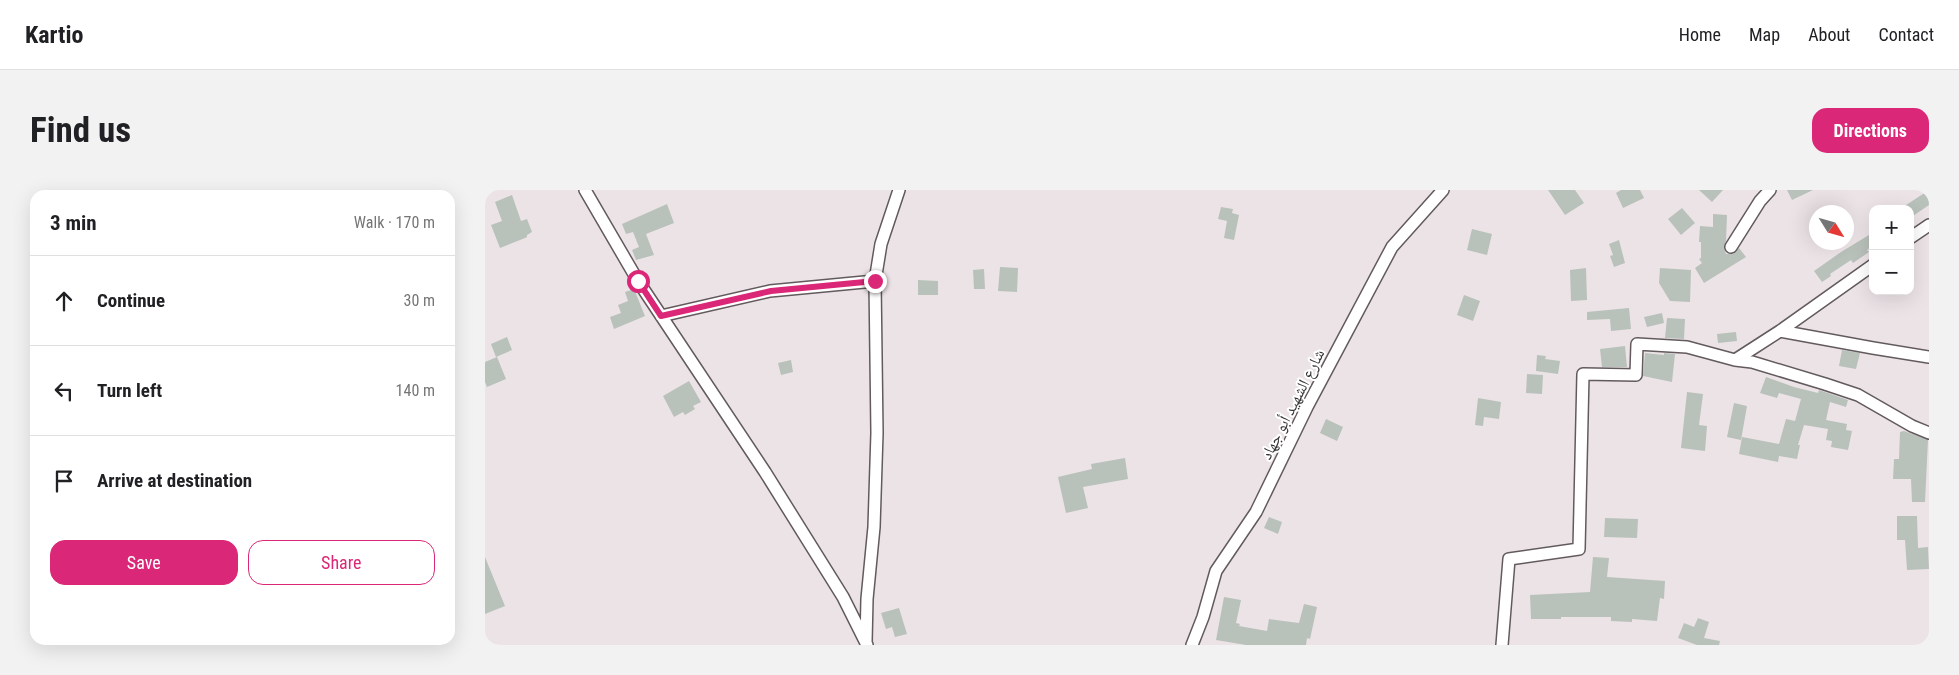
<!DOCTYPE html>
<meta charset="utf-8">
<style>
:root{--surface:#fff;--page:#f2f2f2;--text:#202124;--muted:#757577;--line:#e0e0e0;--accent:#db2777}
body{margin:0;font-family:"Roboto Condensed","Noto Naskh Arabic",sans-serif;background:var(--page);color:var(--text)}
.controls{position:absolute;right:15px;top:15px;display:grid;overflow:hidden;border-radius:10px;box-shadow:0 5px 20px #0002}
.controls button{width:45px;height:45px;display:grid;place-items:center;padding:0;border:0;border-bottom:1px solid var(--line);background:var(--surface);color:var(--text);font:25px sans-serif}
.compass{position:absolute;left:1324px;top:15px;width:45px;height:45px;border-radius:50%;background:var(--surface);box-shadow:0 5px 20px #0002;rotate:127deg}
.stop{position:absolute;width:15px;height:15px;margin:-11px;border:4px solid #db2777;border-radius:50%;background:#fff}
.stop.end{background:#db2777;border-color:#fff;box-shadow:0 1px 5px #0008}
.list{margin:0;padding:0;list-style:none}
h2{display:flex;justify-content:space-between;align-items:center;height:65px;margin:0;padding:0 20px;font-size:21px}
h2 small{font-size:16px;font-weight:400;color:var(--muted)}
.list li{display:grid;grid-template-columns:32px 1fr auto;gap:15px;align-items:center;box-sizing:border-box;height:90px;padding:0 20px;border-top:1px solid var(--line)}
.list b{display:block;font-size:19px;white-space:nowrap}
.list em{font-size:16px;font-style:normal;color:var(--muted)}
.actions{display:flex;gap:10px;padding:15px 20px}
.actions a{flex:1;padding:11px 0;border:1px solid var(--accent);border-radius:15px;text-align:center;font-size:18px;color:var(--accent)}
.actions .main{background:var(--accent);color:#fff}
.icon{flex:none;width:28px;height:28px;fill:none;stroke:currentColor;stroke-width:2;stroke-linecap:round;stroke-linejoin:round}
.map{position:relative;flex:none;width:1444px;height:455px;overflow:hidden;border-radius:15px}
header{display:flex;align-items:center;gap:30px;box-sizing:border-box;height:70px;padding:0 25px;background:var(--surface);border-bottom:1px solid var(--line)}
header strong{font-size:24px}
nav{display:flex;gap:28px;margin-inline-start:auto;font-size:18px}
.intro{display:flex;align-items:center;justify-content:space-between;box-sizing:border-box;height:120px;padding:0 30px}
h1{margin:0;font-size:35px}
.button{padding:12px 22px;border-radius:15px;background:var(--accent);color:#fff;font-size:18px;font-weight:700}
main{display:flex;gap:30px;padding:0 30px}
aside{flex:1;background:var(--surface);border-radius:15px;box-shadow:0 5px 20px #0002}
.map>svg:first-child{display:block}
.building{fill:#b9c1bb}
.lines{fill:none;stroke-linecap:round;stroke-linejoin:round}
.minor-casing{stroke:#625a5d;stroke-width:14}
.minor{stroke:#fff;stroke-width:11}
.route{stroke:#db2777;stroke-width:6}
.labels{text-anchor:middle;stroke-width:4;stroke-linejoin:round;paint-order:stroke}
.street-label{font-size:16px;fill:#363335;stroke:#fff}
</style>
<header>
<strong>Kartio</strong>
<nav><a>Home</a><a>Map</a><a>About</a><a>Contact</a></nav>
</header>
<div class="intro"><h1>Find us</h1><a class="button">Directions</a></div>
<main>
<aside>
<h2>3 min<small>Walk · 170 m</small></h2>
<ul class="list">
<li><svg class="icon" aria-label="ahead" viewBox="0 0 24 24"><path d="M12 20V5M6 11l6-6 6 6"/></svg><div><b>Continue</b></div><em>30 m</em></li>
<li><svg class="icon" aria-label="left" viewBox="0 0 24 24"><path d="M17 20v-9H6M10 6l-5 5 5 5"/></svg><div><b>Turn left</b></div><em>140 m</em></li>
<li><svg class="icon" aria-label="arrive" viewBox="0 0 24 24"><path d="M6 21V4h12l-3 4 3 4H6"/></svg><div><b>Arrive at destination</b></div></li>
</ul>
<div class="actions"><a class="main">Save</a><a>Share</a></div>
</aside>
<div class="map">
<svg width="1444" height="455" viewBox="0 0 1444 455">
<rect width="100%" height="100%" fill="#ece3e7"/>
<path class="building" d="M1063,0H1090L1099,13L1080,25Z
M1136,0H1155L1159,8L1138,18L1131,3Z
M1214,0H1238L1227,12Z
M1302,0H1328L1307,10Z
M1444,0V15L1425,28V19H1415Z
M27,5L36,31L42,29L47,42L42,45V47L40,48L15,58L6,35L17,31L10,12Z
M182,14L189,33L161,44L169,65L151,70L147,60L154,57L148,42L141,44L137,34Z
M736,17L748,19L747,23L754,25L749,50L739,48L742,31L733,29Z
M1197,18L1210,33L1196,45L1183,29Z
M1228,24L1242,25L1241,51L1239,57L1241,64H1249L1254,58L1261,67L1219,93L1210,78L1217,73L1214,69L1216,68V52H1214L1215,36L1228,37Z
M987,39L1007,44L1002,65L982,60Z
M1384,45L1388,51V56L1382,60L1384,62L1368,73L1366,70L1345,84L1346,86L1337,92L1329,81L1356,62Z
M1134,50L1140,73L1129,77L1125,66L1128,65L1124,54Z
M515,77L533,78L532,102L513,101Z
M1101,78L1102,110L1086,111L1085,80Z
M1175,78L1206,80L1205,112L1185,111L1174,93Z
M499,79L500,99H489L488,80Z
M433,90L453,91V105H433Z
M149,99L160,126L129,139L125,127L136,123L133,115L143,111L140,102Z
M979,105L995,111L988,131L972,125Z
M1144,118L1146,139L1126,141L1125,129L1102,130V122Z
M1177,123L1179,133L1162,137L1159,127Z
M1182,128L1200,129L1199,149L1180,148Z
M1251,142L1252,151L1233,153L1232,144Z
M22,147L27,160L11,167L6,154Z
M1140,156L1142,177H1117L1115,159Z
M1357,160L1375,163L1371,179L1354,176Z
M1160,163L1179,165V163L1190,164L1187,192L1158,186Z
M1052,165L1061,166L1060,169L1075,171L1073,184L1051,181Z
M12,167L21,189L2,197L0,192V172Z
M306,170L308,182L296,185L293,173Z
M1042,184L1058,185L1057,204L1041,203Z
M1281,187L1309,197L1333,203L1334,200L1363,210L1361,217L1345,212L1341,230L1362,234L1361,240L1367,241L1363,260L1346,257L1347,251L1341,250L1343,239L1319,235L1313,255H1315L1312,269L1294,266L1293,272L1254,264L1257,247L1294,254L1301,229L1310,231L1316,209L1294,203L1292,208L1275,203Z
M204,191L216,212L208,216L210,219L200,225L198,222L189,227L178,206Z
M1202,202L1218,204L1214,235L1222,236L1220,261L1196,258Z
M993,208L1016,212L1014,229L999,227L998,236L990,235Z
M1249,213L1262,216L1256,250L1242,247Z
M841,229L858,237L852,251L835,243Z
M1419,241L1443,250L1440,312H1427L1426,289H1408L1409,269H1414L1415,242Z
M640,268L643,289L598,297L603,318L581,323L573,287L607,279L606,274Z
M1412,326H1432L1433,358L1443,357L1444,379L1422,380L1420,350H1412Z
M784,327L797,332L793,344L779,338Z
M1120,328L1153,329L1152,348L1119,347Z
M0,367L20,416L0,424Z
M1108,367L1124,368L1122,387L1180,391L1179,409L1175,408L1172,431L1147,429V432L1126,431V427H1076V429H1046L1045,405L1105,402Z
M739,407L756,410L751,433L755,434L754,436L782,441L784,429L814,433L819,414L832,417L825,449L822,448L821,455H761L731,450Z
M414,418L422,444L410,447L407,437L401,439L396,423Z
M1213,428L1224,432L1219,448L1235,451L1234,455H1212L1193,448L1199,433L1209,437Z"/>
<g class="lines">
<defs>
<path id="minor" d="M100,0L153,91L280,282L358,407L382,455
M1425,48L1444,35
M1246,57L1275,11L1285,0
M176,126L285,101L390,91
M1295,141L1388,158L1444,167
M1250,170L1295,141L1388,75
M381,452L382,409L389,337L392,243L390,91L396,54L414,0
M707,455L718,427L731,381L771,322L822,217L907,57L958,0
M1017,455L1024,369L1094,359L1098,184L1151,185L1152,154L1202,157L1250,170L1267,172L1340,194L1373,205L1427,236L1444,243"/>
</defs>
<use href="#minor" class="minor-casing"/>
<use href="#minor" class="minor"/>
</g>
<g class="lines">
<path class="route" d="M153,91L176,126L286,101L390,91"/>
</g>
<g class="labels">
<g class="street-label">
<text transform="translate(807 214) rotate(-63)" y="6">شارع الشهيد أبو جهاد</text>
</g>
</g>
</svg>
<div class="controls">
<button>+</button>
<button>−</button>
</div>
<svg class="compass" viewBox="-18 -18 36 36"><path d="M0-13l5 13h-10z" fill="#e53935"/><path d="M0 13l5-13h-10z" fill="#757577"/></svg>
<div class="stop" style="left:153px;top:91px"></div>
<div class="stop end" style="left:390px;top:91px"></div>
</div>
</main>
